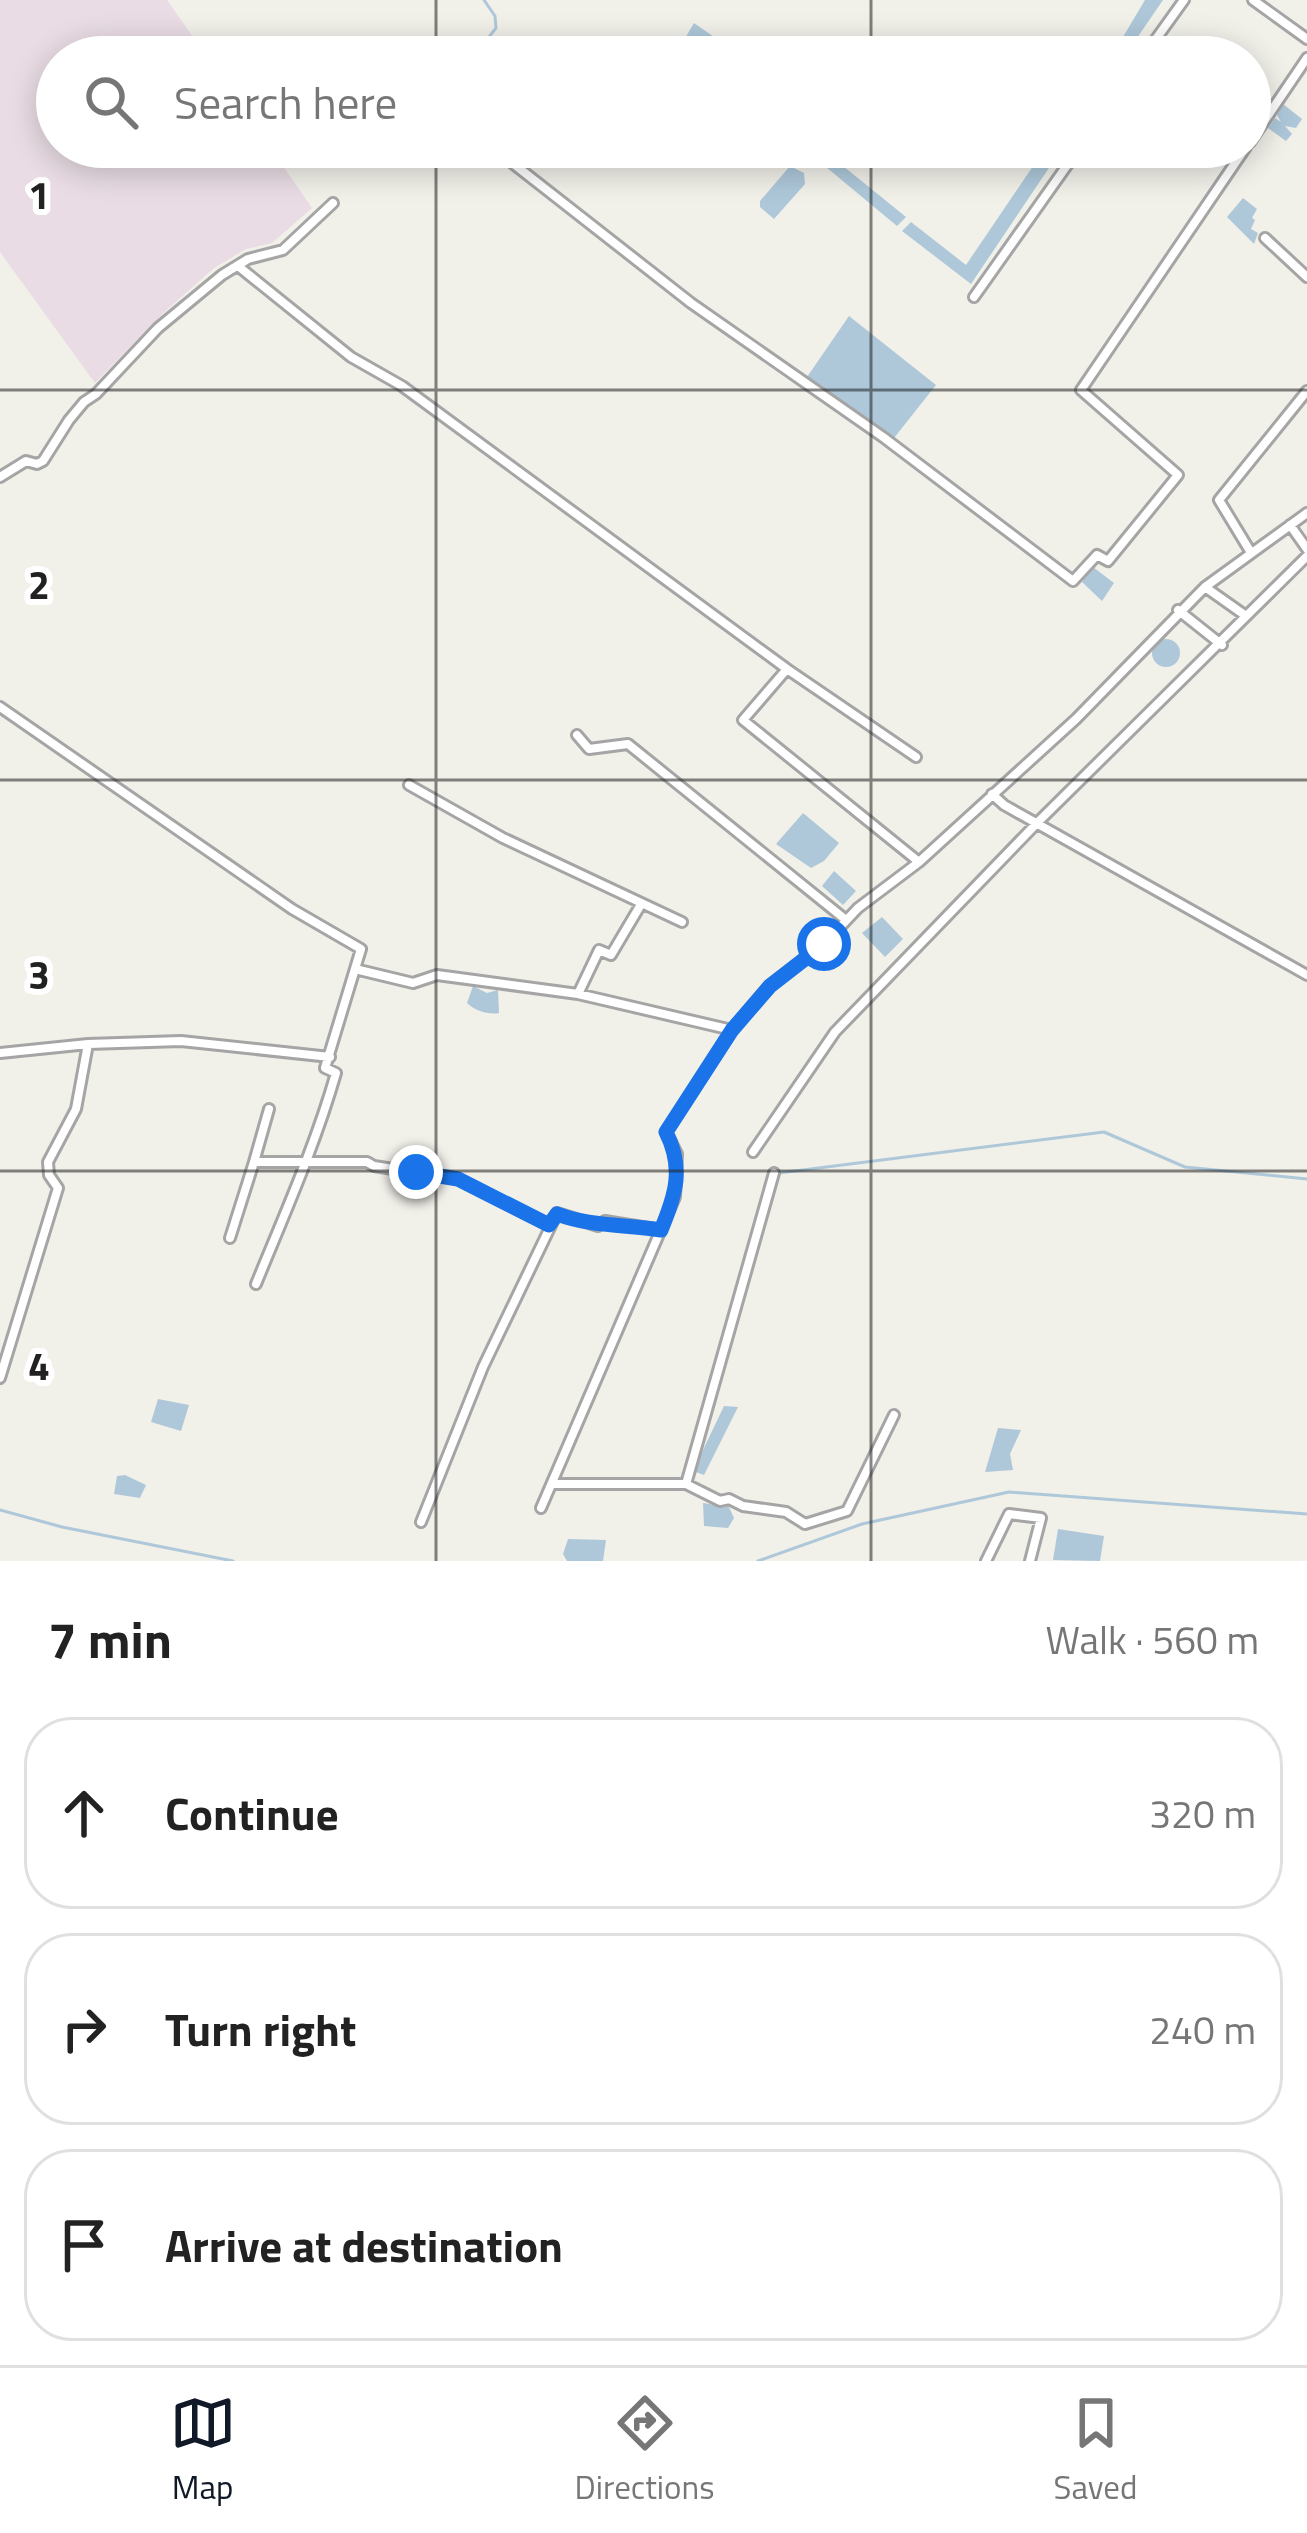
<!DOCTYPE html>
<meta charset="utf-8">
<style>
:root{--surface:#fff;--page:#f6f6f6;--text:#222;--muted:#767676;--line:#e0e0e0;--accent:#111827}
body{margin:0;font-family:"Titillium Web",sans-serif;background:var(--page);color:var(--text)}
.stop{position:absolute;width:36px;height:36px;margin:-27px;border:9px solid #1a73e8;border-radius:50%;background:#fff}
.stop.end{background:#1a73e8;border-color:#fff;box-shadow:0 3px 12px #0008}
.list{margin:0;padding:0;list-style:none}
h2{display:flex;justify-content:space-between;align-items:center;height:156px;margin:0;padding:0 48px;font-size:51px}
h2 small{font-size:39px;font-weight:400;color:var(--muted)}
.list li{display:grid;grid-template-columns:78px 1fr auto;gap:36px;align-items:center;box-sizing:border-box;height:192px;margin:0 24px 24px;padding:0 24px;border:3px solid var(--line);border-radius:48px}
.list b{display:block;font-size:45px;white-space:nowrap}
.list em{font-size:39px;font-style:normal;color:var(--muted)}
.icon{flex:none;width:66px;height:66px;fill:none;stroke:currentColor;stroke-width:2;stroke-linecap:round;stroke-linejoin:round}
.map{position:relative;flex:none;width:1307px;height:1561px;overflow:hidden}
.search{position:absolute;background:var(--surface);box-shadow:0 6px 30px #0003;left:36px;right:36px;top:36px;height:132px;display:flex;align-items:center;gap:30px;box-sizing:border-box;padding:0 42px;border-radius:66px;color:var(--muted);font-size:45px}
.sheet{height:804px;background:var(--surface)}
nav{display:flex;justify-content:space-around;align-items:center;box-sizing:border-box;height:168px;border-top:3px solid var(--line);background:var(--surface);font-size:33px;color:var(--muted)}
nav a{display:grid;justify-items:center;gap:6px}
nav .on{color:var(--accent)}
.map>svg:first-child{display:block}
.industrial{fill:#e9dce4}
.water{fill:#aec8da}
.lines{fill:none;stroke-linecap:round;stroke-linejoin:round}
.stream{stroke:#aec8da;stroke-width:3}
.minor-casing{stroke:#a5a5a5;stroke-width:14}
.minor{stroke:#fff;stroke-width:8}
.route{stroke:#1a73e8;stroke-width:15}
.grid{fill:none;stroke:#212121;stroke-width:3;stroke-opacity:0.55}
.grid-label{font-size:39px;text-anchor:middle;font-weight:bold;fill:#212121;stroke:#fff;stroke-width:12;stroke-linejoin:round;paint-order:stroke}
</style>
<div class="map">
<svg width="1307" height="1561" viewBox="0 0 1307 1561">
<rect width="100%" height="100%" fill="#f1f0e9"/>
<path class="industrial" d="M0,0H167L207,57H57V147H270L312,208L272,243L246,249L214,268L160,316L95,383L0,252Z"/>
<path class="water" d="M1145,0H1163L1124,57H1111Z
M694,23L720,41L707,57H699L684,40Z
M1283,104L1302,119L1296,128L1285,126L1292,134L1286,141L1268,128L1275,118L1281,122L1277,115Z
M1046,147H1063L971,284L902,231L911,222L966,265Z
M827,153L906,217L897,226L820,162Z
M790,166L804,173L805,184L774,219L760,207V201Z
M1243,198L1257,209L1252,218L1255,220L1251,229L1258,233L1254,244L1227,217Z
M849,316L936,385L894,438L807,377Z
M1093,567L1114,583L1102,601L1082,582Z
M1152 653a14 14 0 1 1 28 0a14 14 0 1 1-28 0Z
M803,813L839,843L824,861L811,868L776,844Z
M834,871L856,891L843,905L822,886Z
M882,917L903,939L885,957L862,933Z
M473,986L487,993L498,990L499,1013C489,1015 475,1011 467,1003Z
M158,1399L189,1405L181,1431L151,1422Z
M724,1406L738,1407L704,1475L693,1471Z
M998,1428L1021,1430L1010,1454L1013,1470L985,1472Z
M125,1475L146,1485L140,1498L114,1494L117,1476Z
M703,1503L729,1507L734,1518L728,1528L704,1526Z
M1058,1529L1104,1536L1100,1561L1053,1560Z
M568,1539L606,1540L603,1561H567L563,1554Z"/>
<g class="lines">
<path class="stream" d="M478,51L496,28L495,16L484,0
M779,1173L1104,1132L1185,1167L1307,1179
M0,1510L62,1527L233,1561
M758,1561L862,1524L1009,1492L1307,1514"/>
<defs>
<path id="minor" d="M1253,0L1307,39
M1143,57L1184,0
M1250,142L1307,58
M492,147L691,303L883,437L1073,581L1097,555L1108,561L1178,475L1081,390L1246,147
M1265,238L1307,277
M238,266L351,357L402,386L787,669L743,720L919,862
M974,297L1080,147
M0,477L26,461L37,464L43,461L69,420L84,402L96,394L158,328L222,275L248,259L283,250L333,203
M1290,525L1307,549
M1250,551L1219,500L1307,391
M1205,587L1246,616
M1178,610L1222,645
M787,669L916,757
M0,707L292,909L361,949L325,1068L336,1073C315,1146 285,1213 256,1284
M577,735L589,749L628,744L846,920
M409,785L503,838L682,922
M992,794L1004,805L1307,975
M355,969L413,983L437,975L578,994L732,1030
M578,994L599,950L611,955L640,906
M0,1053L88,1044L181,1041L330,1057
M269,1109L254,1162H367L374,1166L458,1179L549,1225
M753,1152L835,1032L1037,823L1307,556
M230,1238L254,1162
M0,1378L58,1188L49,1175L48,1162L76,1109L88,1044
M553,1484H686L720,1501L729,1499L743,1506L786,1512L805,1524L847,1511L894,1415
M686,1484L774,1173
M541,1508L675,1197L677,1154L666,1132L732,1030L769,986L824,944L858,908L919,862L1076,719L1205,587L1307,513
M421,1522L483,1367L557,1213L598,1226L605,1221L661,1230
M986,1561L1009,1514L1041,1518L1030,1561"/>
</defs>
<use href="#minor" class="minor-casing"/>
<use href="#minor" class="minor"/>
</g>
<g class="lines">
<path class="route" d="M416,1172L458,1179L549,1225L557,1214C592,1227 624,1224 661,1230C676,1194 684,1168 666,1132L732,1030L770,986L824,944"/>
</g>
<path class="grid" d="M436,0V57M871,0V57M436,147V1561M871,147V1561M0,390H1307M0,780H1307M0,1171H1307"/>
<g class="grid-label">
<text x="39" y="209">1</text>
<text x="39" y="599">2</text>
<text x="39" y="989">3</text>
<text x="39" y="1380">4</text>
</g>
</svg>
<div class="stop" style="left:824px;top:944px"></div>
<div class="stop end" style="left:416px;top:1172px"></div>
<div class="search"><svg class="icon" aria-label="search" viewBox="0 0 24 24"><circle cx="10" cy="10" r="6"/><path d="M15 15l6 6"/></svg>Search here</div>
</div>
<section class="sheet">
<h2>7 min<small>Walk · 560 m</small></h2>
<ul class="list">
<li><svg class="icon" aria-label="ahead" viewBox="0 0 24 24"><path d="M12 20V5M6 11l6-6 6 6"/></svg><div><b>Continue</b></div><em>320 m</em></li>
<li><svg class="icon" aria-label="right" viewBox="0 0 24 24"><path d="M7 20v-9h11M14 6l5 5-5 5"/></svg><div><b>Turn right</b></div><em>240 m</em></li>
<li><svg class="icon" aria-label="arrive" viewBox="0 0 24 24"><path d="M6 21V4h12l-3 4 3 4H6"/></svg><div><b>Arrive at destination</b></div></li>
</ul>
</section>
<nav>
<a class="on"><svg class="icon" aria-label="map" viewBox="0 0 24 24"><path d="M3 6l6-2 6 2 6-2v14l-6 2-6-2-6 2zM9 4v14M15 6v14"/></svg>Map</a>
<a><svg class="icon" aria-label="directions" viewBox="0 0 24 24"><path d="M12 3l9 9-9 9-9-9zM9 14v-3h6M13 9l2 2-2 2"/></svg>Directions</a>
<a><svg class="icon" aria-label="saved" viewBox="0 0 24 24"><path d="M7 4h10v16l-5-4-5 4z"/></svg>Saved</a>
</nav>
